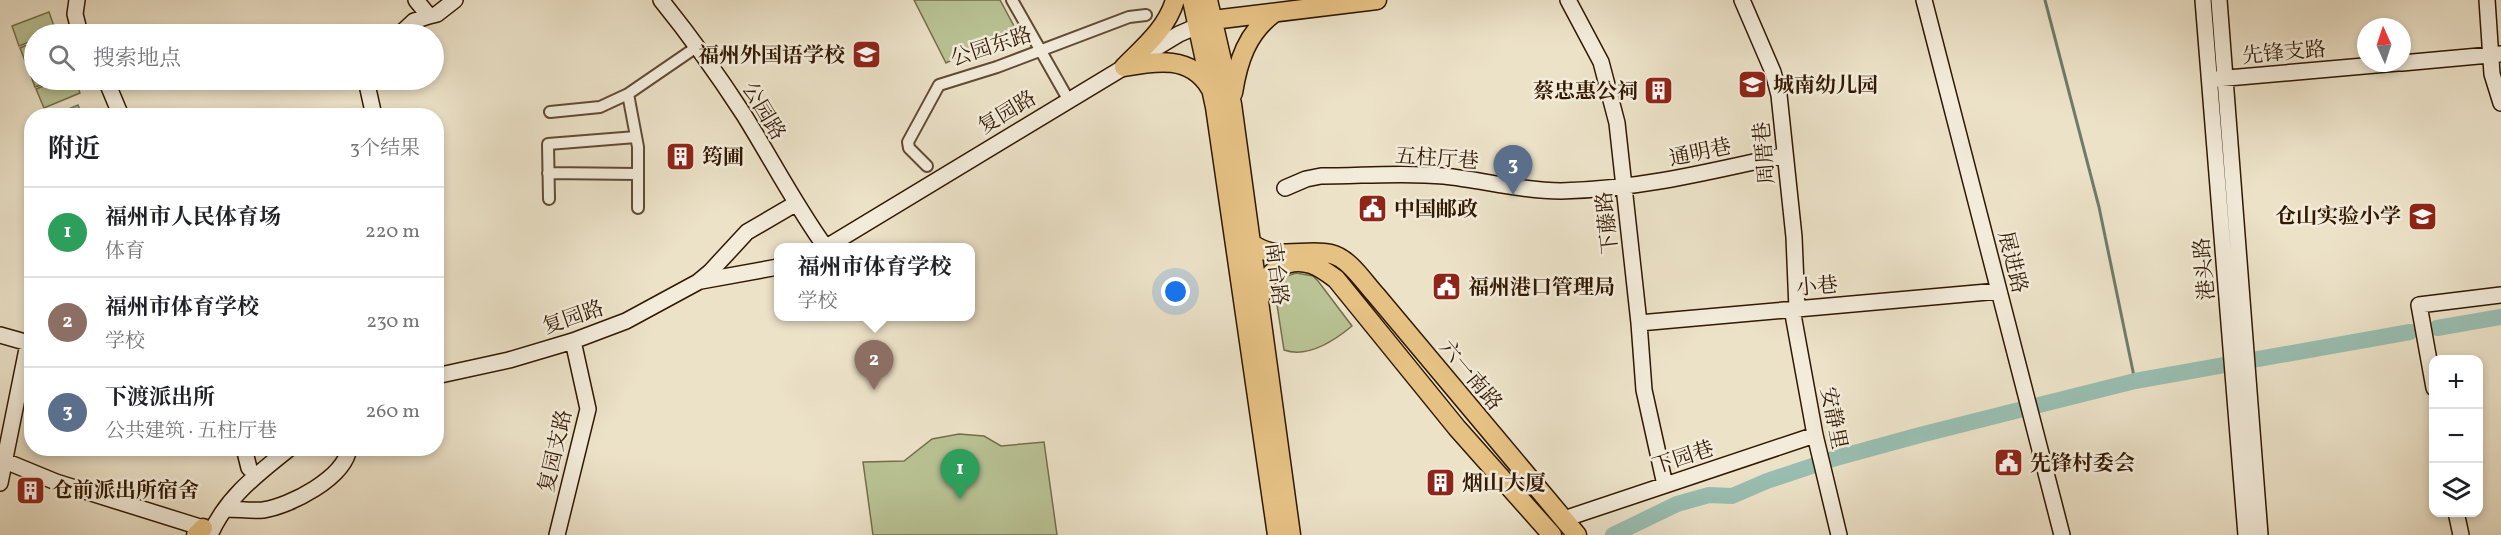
<!DOCTYPE html>
<html lang="zh">
<meta charset="utf-8">
<style>
:root{--surface:#fff;--page:#f6f6f6;--text:#202124;--muted:#757577;--line:#e0e0e0;--accent:#ea580c}
body{margin:0;font-family:Vollkorn,"Noto Serif SC",serif;background:var(--page);color:var(--text)}
.controls{position:absolute;right:18px;bottom:18px;display:grid;overflow:hidden;border-radius:12px;box-shadow:0 3px 9px #0003}
.controls button{width:54px;height:54px;display:grid;place-items:center;padding:0;border:0;border-bottom:2px solid var(--line);background:var(--surface);color:var(--text);font:30px sans-serif}
.compass{position:absolute;left:2357px;top:18px;width:54px;height:54px;border-radius:50%;background:var(--surface);box-shadow:0 3px 9px #0003;rotate:357deg}
.you{position:absolute;left:1176px;top:292px;width:21px;height:21px;margin:-15px;border:4px solid #fff;border-radius:50%;background:#1a73e8;box-shadow:0 0 0 9px #1a73e833}
.badge{display:grid;place-items:center;width:39px;height:39px;border-radius:50%;background:var(--accent);color:#fff;font-size:20px;font-weight:700}
.pin{position:absolute;translate:-50% -50px;filter:drop-shadow(0 2px 3px #0008)}
.pin::after{content:'';position:absolute;top:32px;width:21px;height:18px;background:inherit;clip-path:polygon(0 0,100% 0,50% 100%)}
.popup{position:absolute;left:774px;top:243px;width:201px;height:78px;box-sizing:border-box;display:grid;place-content:center;border-radius:12px;background:var(--surface);filter:drop-shadow(0 2px 4px #0005);font-size:20px;white-space:nowrap;color:var(--muted)}
.popup b{font-size:22px;color:var(--text)}
.popup::after{content:'';position:absolute;left:50%;top:100%;margin-left:-12px;border:12px solid transparent;border-top-color:var(--surface)}
.list{margin:0;padding:0;list-style:none}
h2{display:flex;justify-content:space-between;align-items:center;height:78px;margin:0;padding:0 24px;font-size:26px}
h2 small{font-size:20px;font-weight:400;color:var(--muted)}
.list li{display:grid;grid-template-columns:39px 1fr auto;gap:18px;align-items:center;box-sizing:border-box;height:90px;padding:0 24px;border-top:2px solid var(--line)}
.list b{display:block;font-size:22px;white-space:nowrap}
.list p{margin:0;font-size:20px;white-space:nowrap;color:var(--muted)}
.list em{font-size:20px;font-style:normal;color:var(--muted)}
.icon{flex:none;width:33px;height:33px;fill:none;stroke:currentColor;stroke-width:2;stroke-linecap:round;stroke-linejoin:round}
.map{position:relative;flex:none;width:2501px;height:535px;overflow:hidden}
.search{position:absolute;background:var(--surface);box-shadow:0 3px 9px #0003;left:24px;top:24px;width:420px;height:66px;display:flex;align-items:center;gap:15px;box-sizing:border-box;padding:0 21px;border-radius:33px;color:var(--muted);font-size:22px}
.panel{position:absolute;background:var(--surface);box-shadow:0 3px 9px #0003;left:24px;top:108px;width:420px;height:348px;border-radius:24px}
.map>svg:first-child{display:block}
.green{fill:#b9c395;stroke:#756e4b;stroke-width:1.5}
.water{fill:#99beb1;stroke:#6f7c6b;stroke-width:1.5}
.lines{fill:none;stroke-linecap:round;stroke-linejoin:round}
.stream{stroke:#6f7c6b;stroke-width:3}
.river{stroke:#99beb1;stroke-width:16}
.street-casing{stroke:#604a33;stroke-width:14}
.secondary-casing{stroke:#311801;stroke-width:18}
.primary-casing{stroke:#311801;stroke-width:21}
.street{stroke:#f3ecdb;stroke-width:10}
.secondary{stroke:#f3ecdb;stroke-width:15}
.primary{stroke:#e6c184;stroke-width:18}
.labels{text-anchor:middle;stroke-width:5;stroke-linejoin:round;paint-order:stroke}
.street-label{font-size:21px;fill:#311801;stroke:#f3ecdb}
.poi-label{font-size:21px;font-weight:bold;fill:#311801;stroke:#f3ecdb;text-anchor:start}
</style>
<div class="map">
<svg width="2501" height="535" viewBox="0 0 2501 535">
<rect width="100%" height="100%" fill="#ece2c8"/>
<filter id="stains"><feTurbulence type="fractalNoise" baseFrequency=".00333" numOctaves="4"/><feColorMatrix values="0 0 0 0 .2 0 0 0 0 .09 0 0 0 0 .02 0 0 0 .5 -.17"/></filter>
<radialGradient id="worn" r=".72"><stop offset=".6" stop-color="#630" stop-opacity="0"/><stop offset="1" stop-color="#630" stop-opacity=".3"/></radialGradient>
<path class="green" d="M914,0H1000L1015,28L946,63Z
M49,12L56,32L49,34H34V40L19,46L12,26Z
M34,42V64L27,66L20,48Z
M34,66V80H55L35,87L28,68Z
M59,80H75L80,93L44,108L36,89Z
M1296,273L1313,276L1318,281L1352,326C1334,341 1307,358 1284,350L1275,292L1284,277Z
M959,434L984,436L1001,446L1044,442L1057,535H873L863,462L904,461L932,439Z"/>
<path class="water" d="M78,105L82,115H54Z"/>
<g class="lines">
<path class="stream" d="M2045,0L2099,207L2135,381"/>
<path class="river" d="M2437,328L2501,317
M1613,535L1677,504L1709,495L1732,496L1767,481L1836,458L1920,435L2135,381L2410,332"/>
<defs>
<path id="street" d="M1012,0L1068,99
M628,94L638,147V208
M550,112L600,107L628,94L698,46
M927,166L909,148L908,142L939,85L997,67L1129,17L1146,15
M548,173L638,174
M549,199L548,144L636,137"/>
<path id="secondary" d="M77,0L75,14L80,34
M416,0L429,16L437,14L455,0
M661,0C691,37 718,75 744,115C772,160 795,205 826,248
M1568,0L1601,62L1617,123L1639,323L1644,390L1665,485
M1742,0L1773,72L1779,95L1794,237L1797,309
M1924,0L2062,535
M2203,0L2246,535
M2219,0L2260,535
M2487,0L2492,74L2501,103
M400,34L414,21L429,16
M2402,63L2501,54
M2216,79L2398,63
M106,80L121,116
M366,80L374,116
M1285,188L1306,179L1321,176C1361,176 1403,172 1444,176C1482,180 1522,191 1561,191C1640,189 1708,172 1785,155
M825,248L1179,34L1207,22
M701,281L778,267
M1792,309L1815,435L1839,535
M1639,323L1999,291
M0,335L32,344
M436,376L509,360L573,341L626,321L698,282L710,272L747,232L795,204
M2434,388L2419,305L2501,295
M244,448L249,468
M5,461L56,482L203,528
M0,483L28,344L32,341
M226,509C238,509 251,511 263,510C290,506 345,478 349,448
M2456,512L2461,535
M1564,519L1815,435
M210,535C226,497 259,473 290,448
M557,535L588,409L573,341"/>
<path id="primary" d="M1192,0L1215,107L1277,535
M1208,0L1232,104L1291,535
M1213,20L1377,0
M1124,67C1156,61 1191,55 1210,88
M1124,67C1144,47 1167,28 1175,0
M1233,93C1238,61 1247,33 1274,13
M1250,242C1275,263 1303,248 1331,254C1349,258 1364,282 1376,295L1577,535
M1260,299C1263,273 1286,256 1311,264C1320,267 1328,273 1336,279L1457,428L1552,535
M196,535L203,528"/>
</defs>
<use href="#street" class="street-casing"/>
<use href="#secondary" class="secondary-casing"/>
<use href="#primary" class="primary-casing"/>
<use href="#street" class="street"/>
<use href="#secondary" class="secondary"/>
<use href="#primary" class="primary"/>
</g>
<defs>
<symbol id="school-square" viewBox="-11 -11 22 22"><rect x="-9" y="-9" width="18" height="18" rx="4" fill="#8f2418" stroke="#f3ecdb"/><path d="M0-5L7-2L0 1L-7-2ZM-4 1L0 2.5L4 1V4Q0 6-4 4Z" fill="#fff"/></symbol>
<symbol id="building-square" viewBox="-11 -11 22 22"><rect x="-9" y="-9" width="18" height="18" rx="4" fill="#8f2418" stroke="#f3ecdb"/><path d="M-4-6H4V6H1V3H-1V6H-4ZM-2.5-4.3h1.7v1.8h-1.7ZM.8-4.3h1.7v1.8H.8ZM-2.5-1h1.7V.8h-1.7ZM.8-1h1.7V.8H.8Z" fill="#fff"/></symbol>
<symbol id="civic-square" viewBox="-11 -11 22 22"><rect x="-9" y="-9" width="18" height="18" rx="4" fill="#8f2418" stroke="#f3ecdb"/><path d="M-.6-6.5H3V-4.5H.6V-3L4-1V1h2V6H-6V1h2V-1L-.6-3ZM-1.2 2.5V6h2.4V2.5Z" fill="#fff"/></symbol>
</defs>
<g fill-rule="evenodd">
<use href="#school-square" x="850" y="38" width="33" height="33"/>
<use href="#school-square" x="1736" y="68" width="33" height="33"/>
<use href="#building-square" x="1642" y="74" width="33" height="33"/>
<use href="#building-square" x="664" y="140" width="33" height="33"/>
<use href="#civic-square" x="1356" y="192" width="33" height="33"/>
<use href="#school-square" x="2406" y="200" width="33" height="33"/>
<use href="#civic-square" x="1430" y="270" width="33" height="33"/>
<use href="#civic-square" x="1992" y="446" width="33" height="33"/>
<use href="#building-square" x="1424" y="466" width="33" height="33"/>
<use href="#building-square" x="14" y="474" width="33" height="33"/>
</g>
<g class="labels">
<g class="street-label">
<text transform="translate(991 46) rotate(-18)" y="7">公园东路</text>
<text transform="translate(2284 52) rotate(-5)" y="7">先锋支路</text>
<text transform="translate(764 111) rotate(59)" y="7">公园路</text>
<text transform="translate(1007 112) rotate(-31)" y="7">复园路</text>
<text transform="translate(1700 152) rotate(-12)" y="7">通明巷</text>
<text transform="translate(1764 153) rotate(-95)" y="7">周厝巷</text>
<text transform="translate(1437 158) rotate(4)" y="7">五柱厅巷</text>
<text transform="translate(1607 223) rotate(-96)" y="7">下藤路</text>
<text transform="translate(2013 262) rotate(76)" y="7">展进路</text>
<text transform="translate(2204 269) rotate(-95)" y="7">港头路</text>
<text transform="translate(1277 274) rotate(83)" y="7">南台路</text>
<text transform="translate(1817 286) rotate(-5)" y="7">小巷</text>
<text transform="translate(573 317) rotate(-19)" y="7">复园路</text>
<text transform="translate(1471 375) rotate(50)" y="7">六一南路</text>
<text transform="translate(1834 418) rotate(79)" y="7">安静里</text>
<text transform="translate(555 451) rotate(-77)" y="7">复园支路</text>
<text transform="translate(1683 457) rotate(-18)" y="7">下园巷</text>
</g>
<g class="poi-label">
<text x="845" y="62" text-anchor="end">福州外国语学校</text>
<text x="1773" y="92">城南幼儿园</text>
<text x="1638" y="98" text-anchor="end">蔡忠惠公祠</text>
<text x="702" y="164">筠圃</text>
<text x="1394" y="216">中国邮政</text>
<text x="2401" y="223" text-anchor="end">仓山实验小学</text>
<text x="1468" y="294">福州港口管理局</text>
<text x="2030" y="470">先锋村委会</text>
<text x="1462" y="490">烟山大厦</text>
<text x="52" y="497">仓前派出所宿舍</text>
</g>
</g>
<rect width="100%" height="100%" filter="url(#stains)"/>
<rect width="100%" height="100%" fill="url(#worn)"/>
</svg>
<div class="controls">
<button>+</button>
<button>−</button>
<button><svg class="icon" aria-label="layers" viewBox="0 0 24 24"><path d="M12 4l9 5-9 5-9-5zM3 14l9 5 9-5"/></svg></button>
</div>
<svg class="compass" viewBox="-18 -18 36 36"><path d="M0-13l5 13h-10z" fill="#e53935"/><path d="M0 13l5-13h-10z" fill="#757577"/></svg>
<div class="you"></div>
<div class="pin badge" style="left:960px;top:499px;background:#2e9e5b">1</div>
<div class="pin badge" style="left:874px;top:390px;background:#8d6e63">2</div>
<div class="popup"><b>福州市体育学校</b>学校</div>
<div class="pin badge" style="left:1513px;top:195px;background:#5c6f8a">3</div>
<div class="search"><svg class="icon" aria-label="search" viewBox="0 0 24 24"><circle cx="10" cy="10" r="6"/><path d="M15 15l6 6"/></svg>搜索地点</div>
<section class="panel">
<h2>附近<small>3个结果</small></h2>
<ul class="list">
<li><span class="badge" style="background:#2e9e5b">1</span><div><b>福州市人民体育场</b><p>体育</p></div><em>220 m</em></li>
<li><span class="badge" style="background:#8d6e63">2</span><div><b>福州市体育学校</b><p>学校</p></div><em>230 m</em></li>
<li><span class="badge" style="background:#5c6f8a">3</span><div><b>下渡派出所</b><p>公共建筑 · 五柱厅巷</p></div><em>260 m</em></li>
</ul>
</section>
</div>
